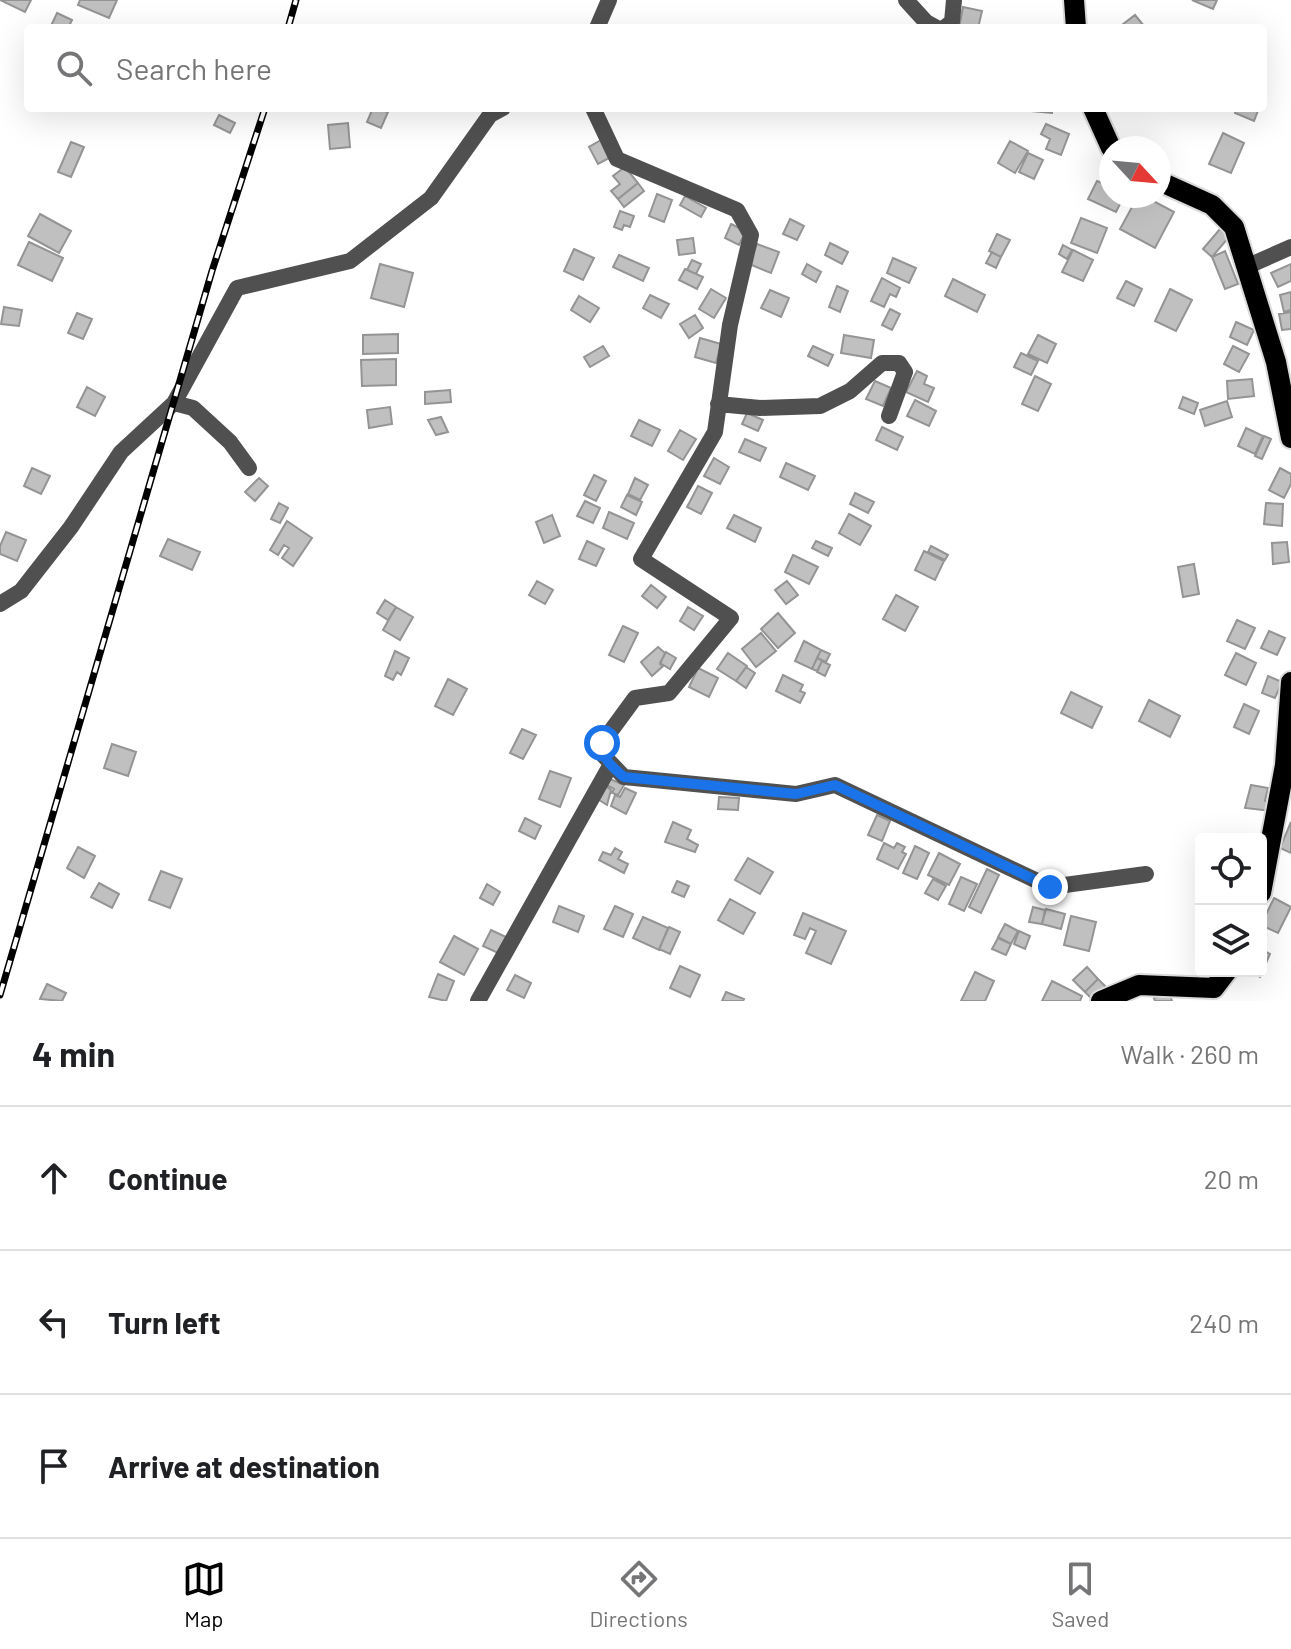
<!DOCTYPE html>
<meta charset="utf-8">
<style>
:root{--surface:#fff;--page:#f6f6f6;--text:#202124;--muted:#757577;--line:#e0e0e0;--accent:#000}
body{margin:0;font-family:Barlow,sans-serif;background:var(--page);color:var(--text)}
.controls{position:absolute;right:24px;bottom:24px;display:grid;overflow:hidden;border-radius:8px;box-shadow:0 8px 32px #0002}
.controls button{width:72px;height:72px;display:grid;place-items:center;padding:0;border:0;border-bottom:2px solid var(--line);background:var(--surface);color:var(--text);font:40px sans-serif}
.compass{position:absolute;left:1099px;top:136px;width:72px;height:72px;border-radius:50%;background:var(--surface);box-shadow:0 8px 32px #0002;rotate:116deg}
.stop{position:absolute;width:24px;height:24px;margin:-18px;border:6px solid #1a73e8;border-radius:50%;background:#fff}
.stop.end{background:#1a73e8;border-color:#fff;box-shadow:0 2px 8px #0008}
.list{margin:0;padding:0;list-style:none}
h2{display:flex;justify-content:space-between;align-items:center;height:104px;margin:0;padding:0 32px;font-size:34px}
h2 small{font-size:26px;font-weight:400;color:var(--muted)}
.list li{display:grid;grid-template-columns:52px 1fr auto;gap:24px;align-items:center;box-sizing:border-box;height:144px;padding:0 32px;border-top:2px solid var(--line)}
.list b{display:block;font-size:30px;white-space:nowrap}
.list em{font-size:26px;font-style:normal;color:var(--muted)}
.icon{flex:none;width:44px;height:44px;fill:none;stroke:currentColor;stroke-width:2;stroke-linecap:round;stroke-linejoin:round}
.map{position:relative;flex:none;width:1291px;height:1001px;overflow:hidden}
.search{position:absolute;background:var(--surface);box-shadow:0 8px 32px #0002;left:24px;right:24px;top:24px;height:88px;display:flex;align-items:center;gap:20px;box-sizing:border-box;padding:0 28px;border-radius:8px;color:var(--muted);font-size:30px}
.sheet{height:536px;background:var(--surface)}
nav{display:flex;justify-content:space-around;align-items:center;box-sizing:border-box;height:112px;border-top:2px solid var(--line);background:var(--surface);font-size:22px;color:var(--muted)}
nav a{display:grid;justify-items:center;gap:4px}
nav .on{color:var(--accent)}
.map>svg:first-child{display:block}
.building{fill:#c0c0c0;stroke:#949494;stroke-width:2}
.lines{fill:none;stroke-linecap:round;stroke-linejoin:round}
.major-casing{stroke:#dbdbdb;stroke-width:24}
.minor{stroke:#505050;stroke-width:16}
.major{stroke:#000;stroke-width:20}
.rail-casing{stroke:#000;stroke-width:7}
.rail{stroke:#fff;stroke-width:4;stroke-dasharray:12;stroke-linecap:butt}
.route{stroke:#1a73e8;stroke-width:10}
</style>
<div class="map">
<svg width="1291" height="1001" viewBox="0 0 1291 1001">
<rect width="100%" height="100%" fill="#fff"/>
<path class="building" d="M0,0H31L25,12Z
M80,0H117L109,18L78,5Z
M1192,0H1217L1213,9Z
M963,7L982,11L978,28H959Z
M57,13L72,20L68,28H50Z
M1135,15L1144,26L1142,28H1118Z
M373,108L388,112L381,128L367,122Z
M1032,108H1052V113L1032,111Z
M1237,108H1259L1254,121L1235,113Z
M219,115L235,123L230,133L214,125Z
M348,123L350,147L330,149L328,125Z
M1046,124L1069,134L1061,155L1046,149L1050,139L1041,134Z
M1223,133L1244,143L1231,173L1209,164Z
M601,140L611,157L598,164L589,147Z
M1010,141L1028,151L1015,173L998,163Z
M71,142L84,147L71,177L58,172Z
M1028,153L1043,160L1034,179L1019,172Z
M625,167L638,183L618,199L611,191L620,184L613,176Z
M1097,181L1111,187V196H1124L1116,212L1088,199Z
M638,183L644,191L624,207L618,199Z
M657,194L672,200L664,222L649,216Z
M685,196L706,208L701,217L680,205Z
M1138,196H1144L1174,212L1155,248L1120,229Z
M620,211L634,216L630,227L624,225L622,230L614,227Z
M40,214L71,231L59,253L28,236Z
M1081,218L1107,228L1097,253L1071,243Z
M790,219L804,226L797,240L783,234Z
M731,224L746,231L739,245L725,238Z
M1220,229L1229,237L1212,257L1203,249Z
M997,234L1010,240L1001,257L989,251Z
M693,238L695,253L679,255L677,240Z
M29,242L63,258L52,281L18,265Z
M830,243L848,252L842,264L825,255Z
M757,244L779,252L771,273L749,264Z
M1063,245L1072,250L1067,259L1059,254Z
M574,249L594,258L583,280L564,271Z
M1073,250L1093,260L1083,281L1062,272Z
M1225,251L1238,284L1225,289L1212,257Z
M992,252L1001,257L996,268L986,263Z
M619,255L649,268L643,281L613,267Z
M893,258L916,268L909,283L887,273Z
M692,260L701,264L696,274L687,270Z
M380,264L413,273L404,307L371,298Z
M807,264L821,272L816,282L802,274Z
M1291,264V281L1278,287L1271,273Z
M685,269L703,277L697,289L679,280Z
M882,278L900,288L896,297L890,294L884,307L871,301Z
M953,279L985,295L977,312L945,296Z
M1126,281L1142,289L1134,306L1117,298Z
M837,286L848,291L840,312L829,307Z
M711,289L726,298L714,318L699,309Z
M1170,289L1192,300L1176,331L1155,321Z
M770,290L789,298L781,317L761,308Z
M1291,292V310L1284,312L1280,295Z
M650,295L669,304L661,318L643,308Z
M579,296L599,308L590,322L571,310Z
M4,307L22,310L19,326L1,324Z
M890,309L900,314L892,330L882,325Z
M1291,312V329L1282,330L1279,314Z
M77,313L92,319L83,339L68,333Z
M695,315L703,328L689,338L680,324Z
M1236,322L1254,330L1247,345L1230,337Z
M398,334V353L363,354V335Z
M844,335L874,340L871,358L841,353Z
M1038,335L1056,344L1047,363L1028,354Z
M700,338L721,344L716,363L695,357Z
M603,346L609,356L590,367L584,357Z
M813,346L833,355L828,366L808,356Z
M1233,346L1249,354L1239,372L1224,364Z
M1021,353L1038,361L1031,375L1014,367Z
M396,359V385L362,386L361,360Z
M917,371L927,376L924,384L934,388L928,402L906,392Z
M1035,376L1051,384L1038,411L1022,404Z
M1252,379L1254,396L1228,399L1227,381Z
M875,381L891,388L883,406L866,399Z
M87,387L105,397L95,416L77,407Z
M450,390L451,402L425,404V392Z
M1183,397L1198,403L1194,414L1179,408Z
M915,400L936,411L929,426L907,416Z
M1227,401L1232,417L1205,426L1200,410Z
M390,407L392,424L369,428L367,410Z
M747,413L763,420L758,431L742,424Z
M441,417L448,432L436,435L428,420Z
M639,420L660,430L652,446L631,436Z
M882,427L903,437L897,450L876,440Z
M1246,428L1263,436L1255,454L1238,446Z
M680,430L696,439L683,460L668,451Z
M1264,436L1271,439L1262,459L1255,456Z
M745,439L766,448L760,461L739,452Z
M714,458L729,467L720,484L704,476Z
M786,463L815,476L808,490L780,477Z
M32,468L50,476L41,494L24,486Z
M1280,468L1291,474V484L1284,498L1269,490Z
M594,475L606,481L596,501L584,495Z
M259,478L268,486L255,501L245,492Z
M635,478L648,485L640,500L628,494Z
M698,486L712,493L701,514L687,507Z
M855,493L874,502L868,513L850,504Z
M627,495L642,502L636,515L621,507Z
M585,501L600,508L593,523L577,516Z
M279,503L288,508L280,523L271,519Z
M1266,503L1283,504L1282,526L1264,524Z
M609,512L634,523L627,539L603,528Z
M849,514L871,526L860,545L839,533Z
M552,515L560,536L544,543L536,522Z
M734,515L761,528L755,542L727,528Z
M287,521L312,538L293,566L282,558L289,548L284,545L278,555L270,550Z
M6,532L26,540L17,561L0,554V546Z
M168,539L200,552L192,570L160,556Z
M587,541L604,549L596,566L579,559Z
M816,541L832,548L828,556L812,548Z
M1287,542L1289,562L1273,564L1272,543Z
M931,546L948,555L945,560L928,552Z
M924,551L944,561L935,580L915,570Z
M793,555L818,567L809,584L785,572Z
M1194,564L1199,594L1183,597L1178,567Z
M537,581L553,590L545,604L529,595Z
M787,581L798,595L786,604L775,590Z
M651,585L666,597L657,608L642,596Z
M896,595L918,607L905,631L883,619Z
M385,600L396,607L388,620L377,613Z
M396,607L413,617L400,640L383,630Z
M688,607L703,616L694,630L680,621Z
M778,613L795,633L778,648L761,629Z
M1237,620L1255,628L1245,649L1227,641Z
M623,626L638,633L624,662L609,655Z
M1269,631L1285,638L1277,655L1261,648Z
M761,633L776,651L756,667L742,649Z
M804,641L821,650L812,669L795,661Z
M658,647L665,653L660,664L663,666L652,676L641,662Z
M821,650L830,654L826,662L817,658Z
M395,651L409,658L401,675L397,672L393,680L385,676Z
M666,652L676,658L670,669L660,663Z
M728,653L747,666L736,681L717,669Z
M1236,653L1256,663L1246,685L1225,675Z
M817,658L822,661L817,671L812,669Z
M822,661L830,665L825,676L817,672Z
M746,667L755,673L746,688L736,681Z
M698,668L718,678L709,697L689,687Z
M783,675L803,685L800,691L805,693L800,703L776,691Z
M1268,676L1282,682L1275,698L1262,693Z
M448,679L467,689L453,715L435,706Z
M1071,692L1102,707L1092,728L1061,713Z
M1149,700L1180,716L1170,737L1139,721Z
M1244,704L1259,711L1249,734L1234,727Z
M522,729L536,735L523,759L510,753Z
M112,744L136,752L128,776L104,768Z
M550,771L571,778L560,807L539,799Z
M610,779L624,785L618,795L612,793L614,789L607,785Z
M603,784L611,790L607,805L596,798Z
M1251,785L1268,788L1265,801L1272,802L1271,811L1245,808Z
M625,788L636,793L626,814L611,806L615,795L620,797Z
M719,797L739,798L738,810L718,809Z
M877,815L890,821L882,841L868,835Z
M525,818L541,826L535,839L519,831Z
M673,822L691,830L687,839L698,845L695,852L665,842Z
M1291,822V853L1280,848Z
M884,843L894,848L897,843L905,847L902,852L906,854L898,869L877,859Z
M915,846L929,853L917,879L903,873Z
M78,847L95,856L84,878L67,868Z
M615,848L622,852L618,859L628,864L624,873L599,860L603,852L611,855Z
M939,853L960,864L949,885L928,875Z
M748,858L773,872L760,894L735,880Z
M987,869L999,875L981,913L969,907Z
M161,871L182,879L170,908L149,900Z
M961,877L977,884L964,911L949,904Z
M933,879L946,886L938,900L925,893Z
M677,881L689,886L684,897L672,892Z
M99,883L119,894L112,908L91,897Z
M487,884L500,892L493,905L480,898Z
M1274,898L1291,907L1278,933L1261,925Z
M730,899L755,913L743,934L718,920Z
M559,906L584,916L578,932L553,922Z
M615,906L633,914L623,937L604,929Z
M1033,907L1045,910L1042,924L1029,922Z
M1046,909L1065,914L1061,929L1042,924Z
M803,913L846,931L831,964L806,953L816,931L810,928L805,939L794,935Z
M1071,916L1096,922L1089,951L1064,945Z
M643,917L668,928L659,950L633,938Z
M1005,924L1018,931L1011,944L998,937Z
M669,927L680,932L670,954L659,949Z
M491,930L506,937L498,953L483,946Z
M1019,931L1030,936L1025,949L1014,944Z
M454,936L478,949L464,975L440,962Z
M998,938L1011,944L1006,955L992,949Z
M1261,949L1270,954L1260,977L1248,971H1261Z
M680,966L700,975L690,997L670,988Z
M1087,967L1098,979L1085,992L1073,980Z
M975,972L994,981L985,1001H961Z
M438,974L454,981L446,1001L429,997Z
M515,975L531,983L524,998L507,990Z
M1098,979L1106,987L1093,1000L1085,992Z
M1052,981L1082,996L1080,1001H1042Z
M47,984L66,993L62,1001L40,999Z
M726,992L744,999L743,1001H722Z
M1169,992L1172,1001H1155L1154,998Z"/>
<g class="lines">
<defs>
<path id="major" d="M1074,0L1076,28
M1093,108L1111,148
M1159,181L1212,205L1234,227L1276,362L1291,438
M1261,893L1285,765L1291,682
M1101,1001L1139,985L1214,988L1227,971"/>
</defs>
<use href="#major" class="major-casing"/>
<path class="minor" d="M906,0L926,22L937,28
M597,28L609,0
M944,28L952,22L954,0
M593,108L617,159L737,210L751,235L730,325L715,432L641,559L731,618L669,693L635,698L602,743L603,755L624,777L796,794L835,785L1050,887L1146,874
M1246,267L1291,247
M174,403L193,408L230,442L249,468
M718,404L760,408L820,406L850,391L882,363H899L905,372L889,416
M0,604L21,591L71,527L121,452L174,403L237,288L350,261L431,198L490,115L503,108
M478,1001L610,766"/>
<use href="#major" class="major"/>
<defs>
<path id="rail" d="M288,28L296,0
M0,995L212,271L265,108"/>
</defs>
<use href="#rail" class="rail-casing"/>
<use href="#rail" class="rail"/>
</g>
<g class="lines">
<path class="route" d="M602,743C603,760 611,766 624,777L796,794L835,785L1050,887"/>
</g>
</svg>
<div class="controls">
<button><svg class="icon" aria-label="locate" viewBox="0 0 24 24"><circle cx="12" cy="12" r="6"/><path d="M12 2v4M12 18v4M2 12h4M18 12h4"/></svg></button>
<button><svg class="icon" aria-label="layers" viewBox="0 0 24 24"><path d="M12 4l9 5-9 5-9-5zM3 14l9 5 9-5"/></svg></button>
</div>
<svg class="compass" viewBox="-18 -18 36 36"><path d="M0-13l5 13h-10z" fill="#e53935"/><path d="M0 13l5-13h-10z" fill="#757577"/></svg>
<div class="stop" style="left:602px;top:743px"></div>
<div class="stop end" style="left:1050px;top:887px"></div>
<div class="search"><svg class="icon" aria-label="search" viewBox="0 0 24 24"><circle cx="10" cy="10" r="6"/><path d="M15 15l6 6"/></svg>Search here</div>
</div>
<section class="sheet">
<h2>4 min<small>Walk · 260 m</small></h2>
<ul class="list">
<li><svg class="icon" aria-label="ahead" viewBox="0 0 24 24"><path d="M12 20V5M6 11l6-6 6 6"/></svg><div><b>Continue</b></div><em>20 m</em></li>
<li><svg class="icon" aria-label="left" viewBox="0 0 24 24"><path d="M17 20v-9H6M10 6l-5 5 5 5"/></svg><div><b>Turn left</b></div><em>240 m</em></li>
<li><svg class="icon" aria-label="arrive" viewBox="0 0 24 24"><path d="M6 21V4h12l-3 4 3 4H6"/></svg><div><b>Arrive at destination</b></div></li>
</ul>
</section>
<nav>
<a class="on"><svg class="icon" aria-label="map" viewBox="0 0 24 24"><path d="M3 6l6-2 6 2 6-2v14l-6 2-6-2-6 2zM9 4v14M15 6v14"/></svg>Map</a>
<a><svg class="icon" aria-label="directions" viewBox="0 0 24 24"><path d="M12 3l9 9-9 9-9-9zM9 14v-3h6M13 9l2 2-2 2"/></svg>Directions</a>
<a><svg class="icon" aria-label="saved" viewBox="0 0 24 24"><path d="M7 4h10v16l-5-4-5 4z"/></svg>Saved</a>
</nav>
